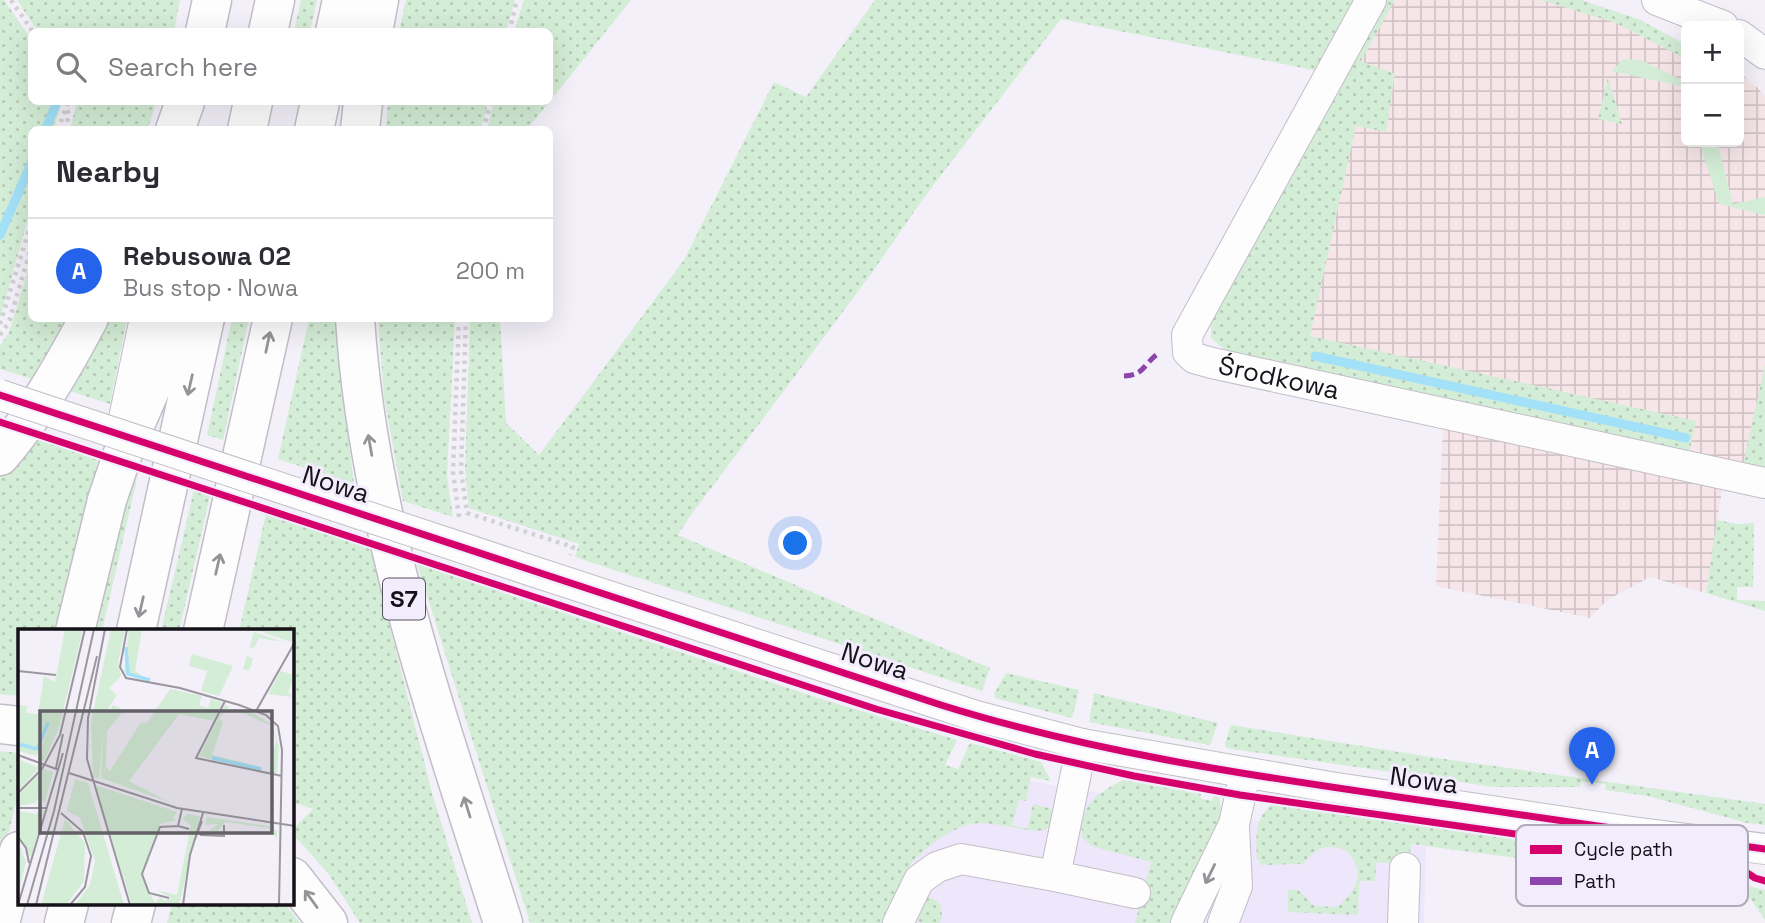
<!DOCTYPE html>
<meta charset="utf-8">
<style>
:root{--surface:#fff;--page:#f7f7f7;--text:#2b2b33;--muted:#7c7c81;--line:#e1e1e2;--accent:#2563eb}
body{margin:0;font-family:"Space Grotesk",sans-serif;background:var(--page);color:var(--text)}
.controls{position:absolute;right:21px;top:21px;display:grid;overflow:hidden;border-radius:10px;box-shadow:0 7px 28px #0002}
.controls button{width:63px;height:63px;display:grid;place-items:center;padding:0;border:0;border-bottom:2px solid var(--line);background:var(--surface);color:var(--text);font:35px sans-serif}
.you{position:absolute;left:796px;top:544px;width:24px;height:24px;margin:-18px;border:5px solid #fff;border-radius:50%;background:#1a73e8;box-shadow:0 0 0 10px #1a73e833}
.badge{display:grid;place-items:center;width:46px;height:46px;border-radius:50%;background:var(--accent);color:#fff;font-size:23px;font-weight:700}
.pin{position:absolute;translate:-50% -58px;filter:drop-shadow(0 2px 4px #0008)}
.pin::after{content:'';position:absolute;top:37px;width:24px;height:21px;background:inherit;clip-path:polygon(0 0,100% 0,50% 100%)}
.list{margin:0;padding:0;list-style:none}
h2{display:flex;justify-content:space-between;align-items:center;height:91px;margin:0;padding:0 28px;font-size:30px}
h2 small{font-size:23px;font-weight:400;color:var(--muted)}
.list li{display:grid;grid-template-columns:46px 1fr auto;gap:21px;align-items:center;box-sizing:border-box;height:105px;padding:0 28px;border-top:2px solid var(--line)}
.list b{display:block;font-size:26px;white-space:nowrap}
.list p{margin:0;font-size:23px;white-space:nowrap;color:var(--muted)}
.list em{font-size:23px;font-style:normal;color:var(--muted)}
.icon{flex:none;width:38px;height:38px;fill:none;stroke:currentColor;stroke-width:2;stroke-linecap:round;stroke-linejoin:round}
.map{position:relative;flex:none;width:1765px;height:923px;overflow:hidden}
.search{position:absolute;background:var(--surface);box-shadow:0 7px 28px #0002;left:28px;top:28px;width:525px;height:77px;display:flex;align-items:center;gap:18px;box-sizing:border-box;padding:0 24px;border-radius:10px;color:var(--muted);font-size:26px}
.panel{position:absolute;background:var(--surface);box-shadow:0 7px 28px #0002;left:28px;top:126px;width:525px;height:196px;border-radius:10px}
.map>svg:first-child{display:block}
.built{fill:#eee6fa}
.industrial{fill:url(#industrial-grid)}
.grass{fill:url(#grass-dots)}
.garden{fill:#d4edd6}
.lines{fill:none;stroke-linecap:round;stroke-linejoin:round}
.stream{stroke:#a3e1f9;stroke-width:9}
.minor-casing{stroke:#c2bec7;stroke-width:32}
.highway-casing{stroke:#c2bec7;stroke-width:41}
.path{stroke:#d1d1d3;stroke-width:4.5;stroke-dasharray:3.5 5;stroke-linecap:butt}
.minor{stroke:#fdfdfe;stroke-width:30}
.highway{stroke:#fdfdfe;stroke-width:38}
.minor-bridge-casing{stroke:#c2bec7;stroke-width:32;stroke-linecap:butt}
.minor-bridge{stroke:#fdfdfe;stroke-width:30}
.quiet{stroke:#8e44ad;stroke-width:5;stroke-dasharray:10 5;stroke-linecap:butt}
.cycleway-casing{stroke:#f2ecfd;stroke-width:11}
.cycleway{stroke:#d6006c;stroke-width:7}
.oneway{stroke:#959397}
.labels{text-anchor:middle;stroke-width:6;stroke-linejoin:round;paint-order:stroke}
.shield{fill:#f2ecfd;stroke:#57535d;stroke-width:2}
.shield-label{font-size:24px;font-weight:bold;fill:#151219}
.street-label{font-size:26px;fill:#151219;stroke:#f2ecfd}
.inset-river{fill:none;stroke:#a3e1f9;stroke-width:3.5}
.inset-road{fill:none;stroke:#9a979f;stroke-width:2}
.view{fill:#636067;fill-opacity:0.15;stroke:#636067;stroke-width:3.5}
.inset-edge{fill:none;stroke:#151219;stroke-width:3.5}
.key{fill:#f2ecfd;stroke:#b0abb9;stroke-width:2}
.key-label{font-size:19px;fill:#151219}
</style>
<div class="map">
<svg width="1765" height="923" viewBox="0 0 1765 923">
<defs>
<pattern id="industrial-grid" width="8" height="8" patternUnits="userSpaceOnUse" patternTransform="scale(1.75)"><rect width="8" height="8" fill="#f6e6e9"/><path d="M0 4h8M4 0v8" fill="none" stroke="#d2c4c7"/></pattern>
<pattern id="grass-dots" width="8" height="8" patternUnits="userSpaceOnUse" patternTransform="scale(1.75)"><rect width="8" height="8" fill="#d4edd6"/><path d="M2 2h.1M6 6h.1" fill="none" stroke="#b5cab7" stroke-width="1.8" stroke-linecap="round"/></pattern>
</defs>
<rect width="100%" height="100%" fill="#f3f0f9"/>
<path class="built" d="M958,769L973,771V777L979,778L980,772L1222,815L1396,842H1398V847L1404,848L1405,843L1426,847L1424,923H884Z"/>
<path class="industrial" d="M1386,0H1581L1638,19L1686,45V142H1739V72L1757,87L1765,97V470L1211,338Z
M1443,427L1711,484L1722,490L1706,593L1650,577L1607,600L1590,618L1436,586Z"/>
<path class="grass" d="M0,0H4L31,39L32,102H62L54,129L32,130L31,209L0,318Z
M17,0H180L174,31L38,32Z
M301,0H317L310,31H294Z
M406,0H515L506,31H399Z
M524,0H631L550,101V32L514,31Z
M875,0H1361L1323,72L1061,19L925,196L871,274L688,519L678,535L990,668L982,691L575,557L579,544L469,508L465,469L470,319H500L506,423L539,455L684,260L774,82L806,97Z
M1386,0H1395L1361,61L1395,74L1386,132L1356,126L1310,336L1696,421L1689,453L1227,352L1211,338V316Z
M1541,0H1581L1638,19L1686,45V59L1616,23Z
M1608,77L1622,124L1598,119Z
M77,102H156L148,129H70Z
M388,102H488L481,129H386Z
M494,102H549L527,129H487Z
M31,261L32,318L68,319L32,379L0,369V346L9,332Z
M101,319H127L110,404L60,388Z
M232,319H249L223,440L207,435Z
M309,319H338L341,380L354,484L278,459Z
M378,319H455L447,476L453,517L403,501L384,397Z
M1765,364V470L1743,465Z
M27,436L98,460L58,631H19V696L0,694V472Z
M137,479L102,631H86L131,480Z
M194,490L210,496L179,631H161Z
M266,514L370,548L432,793L472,923H360L328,873L292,833V830L313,809L299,804L292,805V631H239Z
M1717,520L1737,524L1754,523L1753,587H1737V600L1765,601V611L1706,593Z
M417,564L815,697L957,740L945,765L958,769L970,743L1041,762L1051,781L1031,777L1026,801L1019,800L1012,825L1027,829L1033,804L1052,809C1051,815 1052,825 1046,829C1036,836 989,818 967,825C945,832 930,845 914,860C907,867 889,911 884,923H530Z
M1006,673L1079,690L1072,718L995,698L994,694Z
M1094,693L1218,723L1210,745L1089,722Z
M1231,725L1430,757L1765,804V825L1747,823L1648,796L1605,790L1606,784L1582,781L1580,787H1494L1226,748L1225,743Z
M0,751L19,753V791L0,867Z
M1123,780L1201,794L1200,798L1212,801L1213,796L1219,797L1222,815L1180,923H1135L1151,862L1091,846L1082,837C1079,804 1098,793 1123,780Z
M1271,805L1734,871L1749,878L1748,886L1765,890V920L1743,888L1411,844L1409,863H1376L1375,881H1361L1359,886L1358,915L1288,912V890H1299L1314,906L1338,907C1356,889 1367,875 1348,852C1329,842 1315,847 1303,864L1260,865V860H1257C1256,840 1254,819 1271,805Z
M925,897C942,899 944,908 940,923H922L915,920Z
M172,904H246L248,907L252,904H285L300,923H167Z"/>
<path class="garden" d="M1624,59L1641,60L1686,82V87L1611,71Z
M1717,142L1733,204L1765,197V215L1719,204L1701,147Z"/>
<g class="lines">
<path class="stream" d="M45,130L57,102
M0,235L32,161
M1315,356L1686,438"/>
<defs>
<g id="minor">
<path id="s1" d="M1371,0L1187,335L1188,352L1194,358L1212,363L1765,483"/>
<path d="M1657,0L1723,26"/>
<path d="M1739,35L1765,54"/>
<path d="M122,428L145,318"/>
<path d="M532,571L976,716L1082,744L1330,787L1632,832L1765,849"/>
<path d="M1082,744L1055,876L1135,893"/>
<path d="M898,923L919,880L937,867L961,859L1055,876"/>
<path d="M1186,923L1234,824L1245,774"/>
<path d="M1223,923L1237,886L1234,828"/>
<path d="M1403,923L1405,868"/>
</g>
<path id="highway" d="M205,32L212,0
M268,32L275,0
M335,32L342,0
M373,32L379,0
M175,130L185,102
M247,130L253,102
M314,130L320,102
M360,130L363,102
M355,318C368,527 441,725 503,923
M0,456C36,414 63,367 89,318
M75,631L107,500L123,453L181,318
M136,631L205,318
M203,631L273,318
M0,724L19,726
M292,877L328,923
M0,923L19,851
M64,923L69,904
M131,923L136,904"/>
</defs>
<use href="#minor" class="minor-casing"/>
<use href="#highway" class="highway-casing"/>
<path class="path" d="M11,0L33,32
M509,32L517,0
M58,130L68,102
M65,130L69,115L67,108
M483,130L491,102
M466,318L461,471L467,513L573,547L570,555
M0,324L32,220
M0,335L9,322L32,245
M459,517L453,472L459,318"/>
<use href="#minor" class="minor"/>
<use href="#highway" class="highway"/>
<defs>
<path id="minor-bridge" d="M0,395L532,571"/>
</defs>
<use href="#minor-bridge" class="minor-bridge-casing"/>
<use href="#minor-bridge" class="minor-bridge"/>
<path class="quiet" d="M1124,376C1145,375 1143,364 1159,353"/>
<defs>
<path id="cycleway" d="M0,395L941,705C1088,751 1240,774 1392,796C1516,814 1640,833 1765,849
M0,422L876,709L1035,754L1134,776L1240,795L1735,865L1755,878L1765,881"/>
</defs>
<use href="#cycleway" class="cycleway-casing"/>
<use href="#cycleway" class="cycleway"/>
</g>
<defs><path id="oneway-shaft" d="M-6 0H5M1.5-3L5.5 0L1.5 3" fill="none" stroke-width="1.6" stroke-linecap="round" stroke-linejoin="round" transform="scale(1.75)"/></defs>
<g class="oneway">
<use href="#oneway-shaft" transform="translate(268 342) rotate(-78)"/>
<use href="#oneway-shaft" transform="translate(190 385) rotate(103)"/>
<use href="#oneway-shaft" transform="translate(370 445) rotate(-100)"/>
<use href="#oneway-shaft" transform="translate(218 564) rotate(-77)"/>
<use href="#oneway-shaft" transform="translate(141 607) rotate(103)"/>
<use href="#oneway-shaft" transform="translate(467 807) rotate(-107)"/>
<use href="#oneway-shaft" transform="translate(1210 874) rotate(116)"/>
<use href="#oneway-shaft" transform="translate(311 899) rotate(-126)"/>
</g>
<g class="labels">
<rect class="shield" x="383" y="578.5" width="42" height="41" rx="5"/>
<g class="shield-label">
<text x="404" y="607">S7</text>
</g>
<g class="street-label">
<text dy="9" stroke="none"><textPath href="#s1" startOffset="495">Środkowa</textPath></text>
<text transform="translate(336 484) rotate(18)" y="9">Nowa</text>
<text transform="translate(875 661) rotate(18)" y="9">Nowa</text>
<text transform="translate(1424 780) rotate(8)" y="9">Nowa</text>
</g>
</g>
<g transform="translate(18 629)">
<rect width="276" height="276" fill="#f3f0f9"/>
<path d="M47,0H65L41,99L26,132L20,130L32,94L19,127L0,122V76L9,77L8,84L20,85L26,47L37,53ZM93,0H107L100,33L103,47L91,59L99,66L91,78L89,85L95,76L106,81L89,102L88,138L92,142L123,93L128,95L152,60L184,67L181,76L190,79L193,70L204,74L196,92L161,85L111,152L151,173L83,149L85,101L81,150L75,148L73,93ZM111,0H124L117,42L133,53L106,43ZM236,0H276V7L273,13ZM236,3L265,13L241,9L236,19L231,18L229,27L235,30L231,42L225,40ZM174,25L215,37L201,67L183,62L189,42L171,37ZM263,42L276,46L270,64L276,68L250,65ZM207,76L211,78L201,90L205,93L194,126L244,138V142L181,127ZM214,79L237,85L254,96L261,117L259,145L251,143L258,111L254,97ZM0,130L21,139L0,162ZM25,140L35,143L27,174L19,170L18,174L0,177V166ZM57,150L70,154L106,276H57L72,256L77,232L62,189L49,182ZM77,156L159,183L155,190L159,191L142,195L123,245L137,274L142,268L147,272L153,269L139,261L159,266L173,196L164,190L169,185L182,187L161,276H114ZM21,181H26L13,229L0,206V182L18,185ZM189,188L250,197L259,202V210L250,199L207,193L200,202H191L200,195L187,196ZM47,190L67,214L66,252L48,276H23ZM0,212L8,233L0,266Z" fill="#d4edd6"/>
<path class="inset-river" d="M108,18L110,45L132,51M0,115L19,120L30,94M194,129L243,140"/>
<path class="inset-road" d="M87,0L70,89L69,130L112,276M109,0L102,38L108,49L162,59L221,76L248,86L260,97L264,121L261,276M0,42L38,46M207,72L178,129L264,147M238,82L277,13M0,126L41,141M38,139L45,105M51,144L159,179L277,197M0,164L24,140L42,106L67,0M0,179H29M164,180L160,197L171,200M43,184L65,203L73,227L67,258L52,276M182,206L206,207V196M0,208L8,219L11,234M176,213L184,192M151,269L131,264L124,245L142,198L160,197M0,276L45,124M9,276L36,182L76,0M18,276L79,27M165,276L172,226L185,184"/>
<path class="view" d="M22,82H254V204H22Z"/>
<rect width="276" height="276" class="inset-edge"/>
</g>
<rect x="1516" y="825" width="232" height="81" rx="10" class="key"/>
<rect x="1530" y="845" width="32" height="9" fill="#d6006c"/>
<rect x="1530" y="877" width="32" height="8" fill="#8e44ad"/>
<g class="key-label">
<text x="1574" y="856">Cycle path</text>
<text x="1574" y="888">Path</text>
</g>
</svg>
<div class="controls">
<button>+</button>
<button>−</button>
</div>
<div class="you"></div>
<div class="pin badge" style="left:1592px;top:785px">A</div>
<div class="search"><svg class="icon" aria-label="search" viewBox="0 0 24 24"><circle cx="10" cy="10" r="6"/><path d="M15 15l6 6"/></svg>Search here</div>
<section class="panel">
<h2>Nearby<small></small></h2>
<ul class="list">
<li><span class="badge">A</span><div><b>Rebusowa 02</b><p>Bus stop · Nowa</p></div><em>200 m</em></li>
</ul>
</section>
</div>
